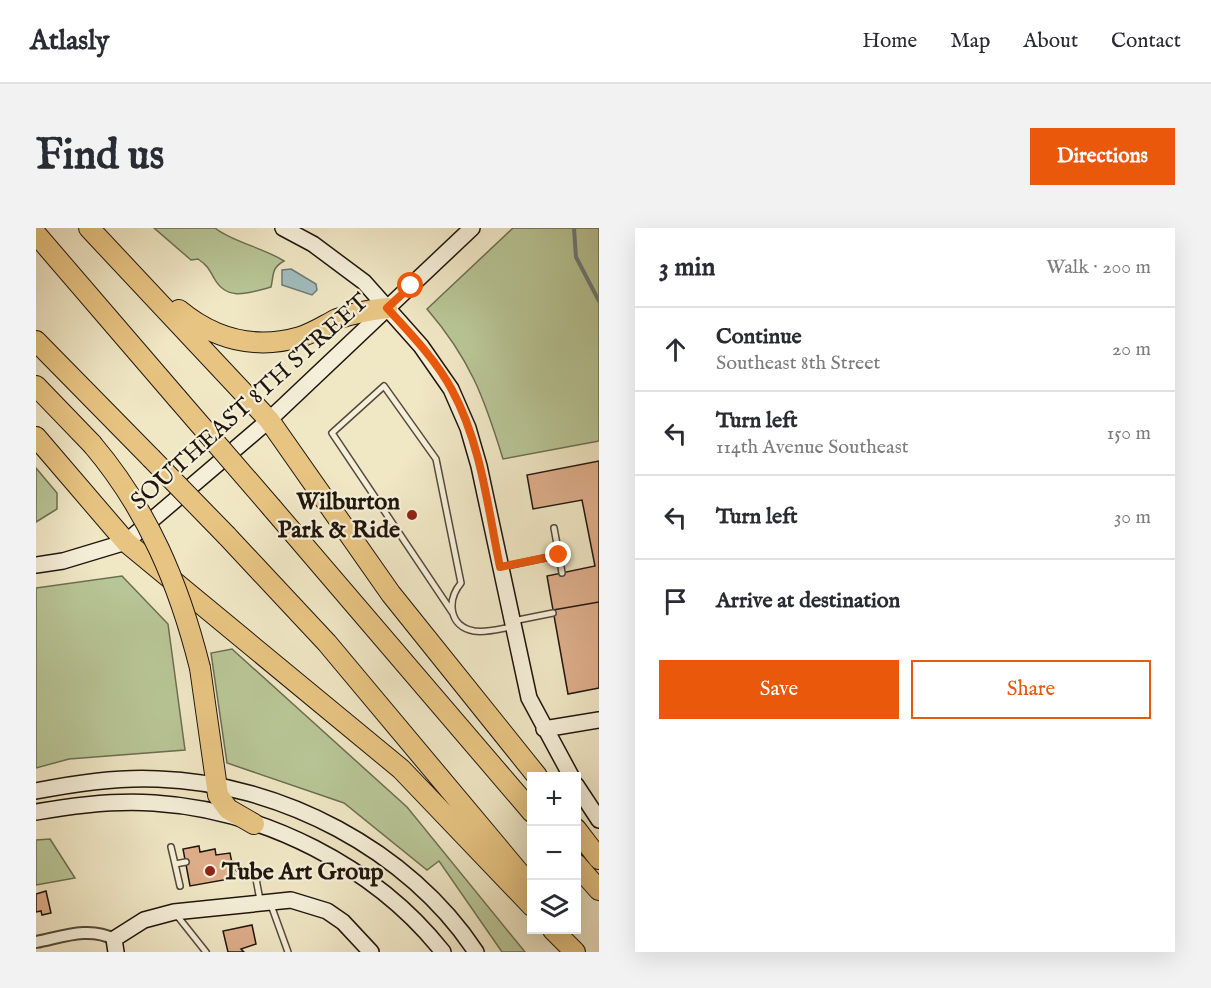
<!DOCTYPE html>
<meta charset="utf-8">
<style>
:root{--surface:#fff;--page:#f2f2f3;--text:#2b2b33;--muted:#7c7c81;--line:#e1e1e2;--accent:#ea580c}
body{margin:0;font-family:"IM FELL English",serif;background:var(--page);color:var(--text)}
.controls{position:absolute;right:18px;bottom:18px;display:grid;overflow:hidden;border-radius:0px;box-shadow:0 6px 24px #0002}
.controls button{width:54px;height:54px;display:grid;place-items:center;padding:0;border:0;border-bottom:2px solid var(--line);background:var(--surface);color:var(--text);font:30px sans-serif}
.stop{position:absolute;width:18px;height:18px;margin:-14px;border:4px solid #ea580c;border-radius:50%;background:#fff}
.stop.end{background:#ea580c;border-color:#fff;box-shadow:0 2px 6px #0008}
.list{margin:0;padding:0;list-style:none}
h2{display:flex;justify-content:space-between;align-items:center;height:78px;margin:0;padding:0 24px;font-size:26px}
h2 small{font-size:20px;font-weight:400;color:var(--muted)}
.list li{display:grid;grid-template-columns:39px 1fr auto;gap:18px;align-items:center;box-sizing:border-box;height:84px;padding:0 24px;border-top:2px solid var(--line)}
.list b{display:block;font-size:22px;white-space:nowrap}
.list p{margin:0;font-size:20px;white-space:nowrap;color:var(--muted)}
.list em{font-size:20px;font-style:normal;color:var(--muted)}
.actions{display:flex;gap:12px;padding:18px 24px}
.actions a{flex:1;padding:14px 0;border:2px solid var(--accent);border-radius:0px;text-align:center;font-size:21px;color:var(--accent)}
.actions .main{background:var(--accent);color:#fff}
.icon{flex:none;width:33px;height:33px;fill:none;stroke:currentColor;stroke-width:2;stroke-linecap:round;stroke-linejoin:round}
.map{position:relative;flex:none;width:563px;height:724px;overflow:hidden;border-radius:0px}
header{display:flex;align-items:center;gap:36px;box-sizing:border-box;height:84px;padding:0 30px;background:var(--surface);border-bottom:2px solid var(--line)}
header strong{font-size:28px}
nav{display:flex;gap:33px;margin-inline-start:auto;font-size:21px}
.intro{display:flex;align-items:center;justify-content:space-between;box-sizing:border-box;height:144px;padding:0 36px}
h1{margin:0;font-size:42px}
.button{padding:15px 27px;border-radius:0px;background:var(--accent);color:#fff;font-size:21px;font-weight:700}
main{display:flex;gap:36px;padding:0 36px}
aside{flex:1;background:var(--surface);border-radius:0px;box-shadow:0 6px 24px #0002}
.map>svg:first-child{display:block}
.green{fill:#b8c596;stroke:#6c6e52;stroke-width:1.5}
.water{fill:#a0bdbf;stroke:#6d7a78;stroke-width:1.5}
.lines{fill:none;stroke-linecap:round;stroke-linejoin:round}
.stream{stroke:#6d7a78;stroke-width:4}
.building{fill:#ddad8a;stroke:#20160d;stroke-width:1.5}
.lane-casing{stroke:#544a3b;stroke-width:8}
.street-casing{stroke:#544a3b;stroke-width:14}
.secondary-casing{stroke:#20160d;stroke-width:18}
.highway-casing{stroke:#20160d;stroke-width:22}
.lane{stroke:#f5efd9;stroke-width:5}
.street{stroke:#f5efd9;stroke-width:10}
.secondary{stroke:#f5efd9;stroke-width:15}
.highway{stroke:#e8c482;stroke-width:20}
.highway-bridge-casing{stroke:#20160d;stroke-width:22;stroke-linecap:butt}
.highway-bridge{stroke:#e8c482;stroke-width:20}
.route{stroke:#ea580c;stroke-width:8}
.poi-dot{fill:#8f2418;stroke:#f5efd9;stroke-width:2}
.labels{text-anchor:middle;stroke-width:4.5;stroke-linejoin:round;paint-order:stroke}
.street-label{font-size:24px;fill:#20160d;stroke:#f5efd9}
.poi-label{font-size:24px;font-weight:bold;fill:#20160d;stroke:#f5efd9;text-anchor:end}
</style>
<header>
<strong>Atlasly</strong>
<nav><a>Home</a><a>Map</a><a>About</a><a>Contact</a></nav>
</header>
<div class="intro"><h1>Find us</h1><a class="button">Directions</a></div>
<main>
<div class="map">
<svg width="563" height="724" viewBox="0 0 563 724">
<rect width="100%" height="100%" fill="#f0e7c5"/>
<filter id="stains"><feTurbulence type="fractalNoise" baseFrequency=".00333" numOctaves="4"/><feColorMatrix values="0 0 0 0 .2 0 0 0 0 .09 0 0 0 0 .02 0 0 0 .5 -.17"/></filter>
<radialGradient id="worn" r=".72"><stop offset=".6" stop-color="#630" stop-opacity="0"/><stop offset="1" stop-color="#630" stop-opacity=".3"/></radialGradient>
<path class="green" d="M118,0H179C194,13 228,20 248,33C235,40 238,47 235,59C213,65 191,74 178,50C173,41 171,37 162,31L155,32Z
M477,0H563V213L467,231C448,169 434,131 391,81Z
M0,240L21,265V281L0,294Z
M86,348L132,396L149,522L33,531L0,540V360Z
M196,421L371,579L489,724H466L403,633L391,642L308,575L191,535L175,425Z
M14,611L39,650L0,657V612Z"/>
<path class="water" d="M255,41L280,56L281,62L276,67L246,57V42Z"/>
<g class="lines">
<path class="stream" d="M538,0L540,29L563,73"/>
</g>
<path class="building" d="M563,233V374L517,382L511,348L559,338L546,272L497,281L491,247Z
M563,374V460L532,466L517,382Z
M163,618L164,624L179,621L180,627L194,625L199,650L154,658L147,621Z
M10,663L15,685L6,687L5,683L0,684V666Z
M216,697L220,716L205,721L208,724H192L187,703Z"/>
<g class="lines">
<defs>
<path id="lane" d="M523,327L526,345
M466,339L523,327L518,300
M416,384L296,205L348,158L400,231L425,355C411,372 412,398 438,403C450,405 463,401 475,399
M477,393L517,385
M135,619L139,636
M196,636L220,651L224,672
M144,658L139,636L150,634
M235,677L252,724
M139,685L170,724"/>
<path id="street" d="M0,714C26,709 53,698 78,711"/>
<path id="secondary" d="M247,0L277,16L328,54L385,118L415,161L432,200L443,238L493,470L535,548
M0,337L27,333L90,314L233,192L436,0
M508,501L563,492
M540,557L563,592
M0,563C41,555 81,549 122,551C244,555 373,622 440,724
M0,584C39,577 78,572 118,575C227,582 339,638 407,724
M80,724L78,711L108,692L138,684L255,672L291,683L307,694L335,724"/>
<path id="highway" d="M53,0L233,192L355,366L501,548
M0,6L141,170
M143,82C178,111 219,122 264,109C277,105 289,97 301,91C317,85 334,82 351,80
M0,113L115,230
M0,158L56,216
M0,209L90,314L365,541L496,678
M236,280L496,584
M191,308L291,415L496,660
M164,440L182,567L192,581L218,596
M540,601L563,631
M540,636L563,662
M517,702L539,724"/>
</defs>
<use href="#lane" class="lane-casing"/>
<use href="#street" class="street-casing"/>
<use href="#secondary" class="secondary-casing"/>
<use href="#highway" class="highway-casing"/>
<use href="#lane" class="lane"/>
<use href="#street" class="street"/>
<use href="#secondary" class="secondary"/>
<use href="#highway" class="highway"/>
<defs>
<path id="highway-bridge" d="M141,170L236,280
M56,216C112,282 143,356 164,440
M115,230L191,308"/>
</defs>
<use href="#highway-bridge" class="highway-bridge-casing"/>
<use href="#highway-bridge" class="highway-bridge"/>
</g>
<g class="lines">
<path class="route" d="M375,58L351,80C374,105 400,132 416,162C445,215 452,281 464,339L523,327"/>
</g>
<g class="poi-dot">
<circle cx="376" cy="287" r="6"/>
<circle cx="174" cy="643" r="6"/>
</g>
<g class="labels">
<g class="street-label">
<text transform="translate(213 173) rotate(-42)" y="8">SOUTHEAST 8TH STREET</text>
</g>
<g class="poi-label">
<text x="364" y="281">Wilburton<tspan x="364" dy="28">Park &amp; Ride</tspan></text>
<text x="186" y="651" text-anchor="start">Tube Art Group</text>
</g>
</g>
<rect width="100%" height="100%" filter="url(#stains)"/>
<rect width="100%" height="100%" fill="url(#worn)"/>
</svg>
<div class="controls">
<button>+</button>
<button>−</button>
<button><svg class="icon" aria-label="layers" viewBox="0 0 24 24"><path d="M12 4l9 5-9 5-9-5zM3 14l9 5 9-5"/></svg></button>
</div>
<div class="stop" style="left:375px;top:58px"></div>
<div class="stop end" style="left:523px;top:327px"></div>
</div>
<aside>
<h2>3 min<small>Walk · 200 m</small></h2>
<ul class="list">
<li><svg class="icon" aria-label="ahead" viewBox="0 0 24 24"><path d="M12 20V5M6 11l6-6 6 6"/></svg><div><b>Continue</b><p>Southeast 8th Street</p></div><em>20 m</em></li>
<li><svg class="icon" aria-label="left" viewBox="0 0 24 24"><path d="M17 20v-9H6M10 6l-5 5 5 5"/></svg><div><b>Turn left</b><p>114th Avenue Southeast</p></div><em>150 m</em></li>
<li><svg class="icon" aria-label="left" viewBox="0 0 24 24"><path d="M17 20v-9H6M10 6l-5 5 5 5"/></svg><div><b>Turn left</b></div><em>30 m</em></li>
<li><svg class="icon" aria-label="arrive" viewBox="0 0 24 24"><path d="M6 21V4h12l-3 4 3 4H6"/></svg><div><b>Arrive at destination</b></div></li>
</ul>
<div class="actions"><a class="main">Save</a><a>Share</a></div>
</aside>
</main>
